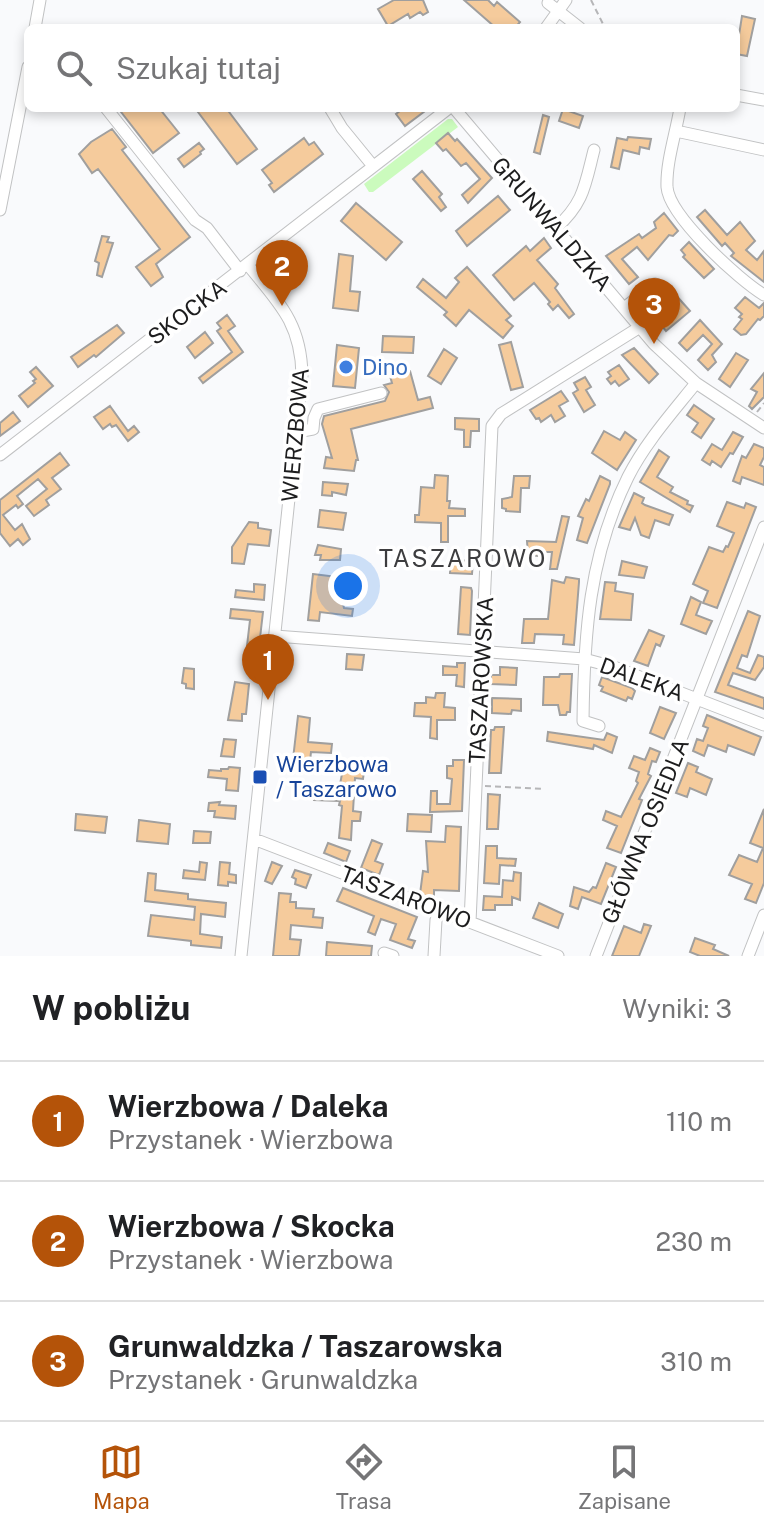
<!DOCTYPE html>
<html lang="pl">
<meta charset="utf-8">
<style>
:root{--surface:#fff;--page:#f6f6f6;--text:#202124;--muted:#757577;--line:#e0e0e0;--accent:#b45309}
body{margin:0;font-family:"Public Sans",sans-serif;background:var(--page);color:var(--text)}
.you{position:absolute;left:348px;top:586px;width:28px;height:28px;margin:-20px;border:6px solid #fff;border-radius:50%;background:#1a73e8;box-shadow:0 0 0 12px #1a73e833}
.badge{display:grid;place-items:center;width:52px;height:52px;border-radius:50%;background:var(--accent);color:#fff;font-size:26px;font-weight:700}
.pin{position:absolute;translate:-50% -66px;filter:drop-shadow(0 2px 4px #0008)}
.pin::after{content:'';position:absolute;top:42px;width:28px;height:24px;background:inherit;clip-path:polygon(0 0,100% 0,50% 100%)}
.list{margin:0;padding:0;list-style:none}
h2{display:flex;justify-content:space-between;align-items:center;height:104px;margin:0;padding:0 32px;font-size:34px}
h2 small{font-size:26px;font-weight:400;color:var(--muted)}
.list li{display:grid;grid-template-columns:52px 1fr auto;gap:24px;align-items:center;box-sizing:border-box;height:120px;padding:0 32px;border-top:2px solid var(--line)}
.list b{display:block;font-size:30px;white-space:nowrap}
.list p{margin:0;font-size:26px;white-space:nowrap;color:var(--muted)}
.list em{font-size:26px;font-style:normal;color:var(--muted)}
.icon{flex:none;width:44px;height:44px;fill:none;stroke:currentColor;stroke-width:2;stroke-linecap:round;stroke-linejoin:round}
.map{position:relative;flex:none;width:764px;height:956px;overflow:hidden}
.search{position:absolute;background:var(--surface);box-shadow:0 4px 12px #0003;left:24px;right:24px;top:24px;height:88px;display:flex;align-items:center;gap:20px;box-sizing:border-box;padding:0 28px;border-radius:12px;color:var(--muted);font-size:30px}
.sheet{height:464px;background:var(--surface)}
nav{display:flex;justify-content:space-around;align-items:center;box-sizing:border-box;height:112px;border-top:2px solid var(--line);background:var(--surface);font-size:22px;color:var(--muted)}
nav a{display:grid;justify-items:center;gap:4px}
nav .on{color:var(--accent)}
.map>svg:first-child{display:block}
.green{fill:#cbfbbd}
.building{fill:#f5cb9c;stroke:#a09f9e;stroke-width:2}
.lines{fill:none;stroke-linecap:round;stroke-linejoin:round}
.minor-casing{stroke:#c1c2c3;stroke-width:13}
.path{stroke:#b6b6b8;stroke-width:2;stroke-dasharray:6 4;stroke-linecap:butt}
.minor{stroke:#fff;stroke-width:11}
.shop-dot{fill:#3f7fe0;stroke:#fff;stroke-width:3}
.transit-dot{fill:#1a4fb4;stroke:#fff;stroke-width:3}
.labels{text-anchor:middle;stroke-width:7;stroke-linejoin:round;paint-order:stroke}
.street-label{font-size:22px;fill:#1d1d1e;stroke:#fff}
.shop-label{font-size:22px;fill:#366cbe;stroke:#fff;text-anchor:start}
.transit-label{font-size:22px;fill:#164399;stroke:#fff;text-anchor:start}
.neighbourhood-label{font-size:24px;letter-spacing:2px;fill:#3d3d3f;stroke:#fff}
</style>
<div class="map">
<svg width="764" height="956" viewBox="0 0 764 956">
<rect width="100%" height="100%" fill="#f9fafc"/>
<path class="green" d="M448,119H452L458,127L373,192H369L364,184Z"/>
<path class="building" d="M394,0H423L428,12L423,15L420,12L410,18L408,14L388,26L378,9Z
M464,0H488L494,6L497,2L520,22L515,28H496Z
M742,16L755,19L747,56L736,54Z
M118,108H159L179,133L153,153Z
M195,108H226L257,149L237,164Z
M404,108H429L405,126L396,114Z
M563,109L583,116L579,128L559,121Z
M543,115L549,117L540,154L534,152Z
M112,129L126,147L122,150L190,237L156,264L163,277L151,286L136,267L160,249L98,169L92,173L79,154L91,142Z
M448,133L455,141L457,139L492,178L468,203L462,195L480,179L466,163L461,166L446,149L443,151L436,143Z
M628,137L651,139L649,149L640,147L639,154L623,150L619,169L611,167L617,138L627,140Z
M304,138L309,145L314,142L323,154L274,192L269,185L272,183L262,170Z
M199,143L204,149L200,152L201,154L184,167L178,159Z
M422,171L442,194L439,197L446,207L441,211L413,179Z
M498,196L510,210L467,246L456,231Z
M356,203L402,242L386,260L341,221Z
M705,210L727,235L740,222L755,241L746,250L757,260L764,251V282L731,256L734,253L725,243L722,246L697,217Z
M664,213L678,231L673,236L669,235L648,260L637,247L622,259L638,277L629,284L606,256L639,234L642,238L656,228L654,222Z
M102,236L109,237L107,242L113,243L102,277L97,275L99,263L95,261Z
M544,238L551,248L537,260L558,284L555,288L574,314L569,318L558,305L553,310L548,304L550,302L534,283L514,300L493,275L526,246L530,251Z
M689,242L714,269L704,278L683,257L685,255L681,250Z
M297,250L306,263L290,275L288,271L279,278L271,268Z
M339,254L353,256L350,291L360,292L358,311L333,308Z
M467,267L511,316L506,320L513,326L503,338L469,310L456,326L444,315L447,312L417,287L423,279L446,298L459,282L455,278Z
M665,283L690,311L666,331L644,303Z
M745,297L759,308L764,303V316L760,320L758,319L746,334L741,335L734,329L742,319L739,317L742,314L735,308Z
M227,315L235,326L228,331L243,352L203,383L199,378L232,352L217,331L221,328L217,323Z
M700,320L722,344L712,355L716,362L708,370L698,360L712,344L703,335L687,351L679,343Z
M117,325L124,333L96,357L94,355L78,367L71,357Z
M205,332L213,343L195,358L187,347Z
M383,336L414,337L413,353L382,352Z
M511,342L523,387L511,390L499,345Z
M337,345L359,348L355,388L333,386Z
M634,348L658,374L649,383L622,355Z
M444,349L457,358L441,384L428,376Z
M736,353L748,360L730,387L719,379Z
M619,365L629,379L619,386L615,381L611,384L607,379L611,376L608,372Z
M36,367L53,386L28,407L19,396L35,383L33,381L36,379L30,372Z
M388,369L410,371L418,400L430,397L433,408L351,429L358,460H356L354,471L324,468L326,457L332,458L322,424L324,416L385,401L389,392L384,385L392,383Z
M764,373V397L752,409L749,406L757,392L751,389Z
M585,377L591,387L586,390L595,405L584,412L573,393L578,390L574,383Z
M561,391L568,401L559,406L565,416L555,422L551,415L541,422L539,418L536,419L530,410Z
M694,405L714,419L701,438L692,432L698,423L687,415Z
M110,406L128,431L134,426L139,432L128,441L116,425L112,427L110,424L103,429L94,417Z
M13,412L20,421L0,436V423Z
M455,418L479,419V431H471L470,447H464V430L455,429Z
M604,431L620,440L625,432L636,440L617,470L592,453Z
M733,432L743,437L733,454L730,453L721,467L712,461L710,465L702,460L712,444L722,450Z
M754,444L764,448V457L760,465L764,467V485L742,477L740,484L733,481L742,456L746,458Z
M659,450L669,457L657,477L673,487L670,492L688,501L687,504L693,506L690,512L640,482Z
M60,453L69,465L52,478L61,489L46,500L49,505L34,516L26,506L47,489L38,479L17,496L23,504L18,508L16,505L3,515L15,530L22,524L30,539L23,545L18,539L10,546L0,533V500Z
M435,475L448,476L447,501H450L449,508L465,509V516H448V542H441V523L415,522V515H419L421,487L434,488Z
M514,476H530L529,488H521L520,512L506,511V509L502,508V499L512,497Z
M600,476L610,481V484L587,543L577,540L583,518L578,516L586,499L589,501Z
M323,482L348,484L346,495L332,492V496L322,495Z
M634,493L644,498L642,503L645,505L673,515L669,525L655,520L649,538L641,535L635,518L630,530L619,527Z
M727,502L744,508L746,503L756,507L717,608L703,603L708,591L693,584L709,547L723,552L726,546L728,547L734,533L717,526Z
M320,510L346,513L343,530L318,527Z
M562,516L569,517L557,569H550L552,552H538V556L528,555L527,541L556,542Z
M249,522L258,523V528L271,530L269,546L248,544L244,564L232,563V547Z
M318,545L341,549L340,560H320L321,555H315Z
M451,560L473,561L472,574L450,573Z
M622,561L647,567L644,578L619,575Z
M313,574L346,578L343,604L344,608L353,609L352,616L320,612L319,621L308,620Z
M566,577L579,579V582L574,645L563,644L564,635L535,634L534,643H522L524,619H548L552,580L564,583Z
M605,582L616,583L615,591L633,594L631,620L600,619Z
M254,584L265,585L264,600L235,597L236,590L254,592Z
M461,587L471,588L472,591L470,635L458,634Z
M691,597L701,602L696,615L712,621L706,634L681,624Z
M231,609L263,612L257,664L245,663L250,620L230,618Z
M748,611L760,616L747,657L742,655L737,668L750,673L758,655L764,657V667L755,680L733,673L728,685L761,697L764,698V709L715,692Z
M649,630L664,636L660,646L656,644L648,666L634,661Z
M347,654L364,655L362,670L346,669Z
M457,663H465L464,687L456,686L457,675H443V666L457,667Z
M500,667L517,668L516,685L491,684V675H500Z
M184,668L194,669V689L186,688V684L182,683Z
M560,674H572L570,712H567L566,715H560L558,705H543L544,677H559Z
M602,677L632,688L635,691L632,699L628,697L626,701L601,691L603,687L599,685Z
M235,682L249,684L246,714H242V721L228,720Z
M436,693H445L444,707L455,708V720H437V739L430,738L431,717L414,716L415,703H426V697L435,698Z
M492,698L521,699V711L512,710L511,714L492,713Z
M660,707L676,713L664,739L650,733Z
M707,715L761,737L754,755L728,745L726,752L708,745L704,756L693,751L697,739L703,741L708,728L703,726Z
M298,716L310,718L308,742L332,744L331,753L311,752L310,761L293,759Z
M495,727H504L501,773H489L491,730H494Z
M548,732L604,740L607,733L617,737L612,753L594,745L593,749L547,741Z
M224,739L236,740L234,757L221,756Z
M650,748L660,752L656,762L652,761L648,774L651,776L639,799L642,800L621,853L607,848L617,826L603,820L606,811L621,817L638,783L636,781L639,772L629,768L634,756L645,760Z
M453,760H464L462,811L430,812L431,791H437V804H450L452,779L447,778V766H453Z
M344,763L356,764L355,771L364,772L363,779L355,778L353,811L361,812L360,821H352L351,840L339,838L342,806L339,805L340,801L314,800L315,787L339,790Z
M688,763L698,767L696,772L712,779L706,795L690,788L687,797L676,793Z
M229,767L240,768L238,791L226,790L227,779L208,777L209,770L221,771V769H228Z
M488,794L500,795L498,829H487Z
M220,802L219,805L236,806L235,819L214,817L215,811H208L209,803Z
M764,809V883L756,903L745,899L752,884L729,875L739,855L757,862L763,848L750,843Z
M76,814L107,817L105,833L75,830Z
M408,814L432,815L431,832L407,831Z
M139,820L170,824L168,844L137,841Z
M446,826L461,827L459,891L434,890V899L420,894L423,871L428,872L426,841L445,842Z
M194,831L211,832L210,843H193Z
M372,840L382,844L375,861L383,864L379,875L361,868Z
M328,843L350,851L346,862L324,853Z
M486,846H497V858L516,859L515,866L500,865L499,884L484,883Z
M200,862L207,863L205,880L183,878L184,870L199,872Z
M220,862L230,863L229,874L236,875V883L228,882V886L218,885Z
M272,862L282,866L272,884L265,881Z
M606,863L616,867L601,904L582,897L578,909L570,906L574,887L589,892L593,887L596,888Z
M295,870L311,875L306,888L295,884L296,879L292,877Z
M514,872L521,873L520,900L512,897V905H495V910H483L484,896L502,897L503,880L513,881Z
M148,873L156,874L155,890L188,894V899L226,903L225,917L201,914L200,934L222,937L221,948L191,945V941L148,936L151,915L194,920L195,907L145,901Z
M343,888L417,917L408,939L415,941L412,948L390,940L396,924L381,919L375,935L368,932L374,916L337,901Z
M279,893L291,894L290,902H296V908L314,909L313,917L323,918L322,928L291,925L290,939L301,940L299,956H273Z
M539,903L563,914L558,928L533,918Z
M644,924L651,926L639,956H612L624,926L641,933Z
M695,938L715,945L713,949L729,956H700L690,952Z
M327,942L372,946L371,956H326Z"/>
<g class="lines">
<defs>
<path id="minor" d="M548,3L580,28
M35,28L40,0
M546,28L566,0
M736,95L764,100
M106,108L195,220L207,228L240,271
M330,108L342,128L373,166
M454,108L654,344L696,383L764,428
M680,108C676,133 666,162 667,187C669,216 739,280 764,295
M676,131L764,150
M0,210L28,67
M556,228C584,203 585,185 594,150
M624,308L655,284
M297,432L313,429L314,418L318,409L381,393
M0,455L449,108
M275,636L584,659L614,667L764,725
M599,726L583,721C584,634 589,556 628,477C645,443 672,413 696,383
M254,839L558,956
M470,922L492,426L501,414L640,327
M384,953L393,956
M241,956L302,375C301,323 279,303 248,265
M434,956L436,920L440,910
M596,956L764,527
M748,956L764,915"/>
</defs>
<use href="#minor" class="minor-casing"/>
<path class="path" d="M591,0L605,28
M757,412L764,403
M485,786L544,789"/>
<use href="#minor" class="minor"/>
</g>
<circle class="shop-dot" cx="346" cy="367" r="8"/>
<rect class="transit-dot" x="252" y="769" width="16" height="16" rx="4"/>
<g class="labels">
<g class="street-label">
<text transform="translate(552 224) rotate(49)" y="8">GRUNWALDZKA</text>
<text transform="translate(187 312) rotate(-37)" y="8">SKOCKA</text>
<text transform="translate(295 435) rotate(-85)" y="8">WIERZBOWA</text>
<text transform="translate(642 679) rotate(20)" y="8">DALEKA</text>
<text transform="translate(481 680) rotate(-87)" y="8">TASZAROWSKA</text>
<text transform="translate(645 831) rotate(-68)" y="8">GŁÓWNA OSIEDLA</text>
<text transform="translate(406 897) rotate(21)" y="8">TASZAROWO</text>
</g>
<g class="shop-label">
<text x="362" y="375">Dino</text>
</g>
<g class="transit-label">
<text x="276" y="772">Wierzbowa<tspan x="276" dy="25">/ Taszarowo</tspan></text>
</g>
<g class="neighbourhood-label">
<text x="463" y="567">TASZAROWO</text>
</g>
</g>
</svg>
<div class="you"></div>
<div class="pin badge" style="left:268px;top:700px">1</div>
<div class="pin badge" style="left:282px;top:306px">2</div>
<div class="pin badge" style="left:654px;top:344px">3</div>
<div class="search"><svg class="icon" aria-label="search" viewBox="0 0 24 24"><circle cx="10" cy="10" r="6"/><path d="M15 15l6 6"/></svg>Szukaj tutaj</div>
</div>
<section class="sheet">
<h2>W pobliżu<small>Wyniki: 3</small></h2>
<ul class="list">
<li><span class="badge">1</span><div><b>Wierzbowa / Daleka</b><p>Przystanek · Wierzbowa</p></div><em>110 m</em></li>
<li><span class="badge">2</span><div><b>Wierzbowa / Skocka</b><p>Przystanek · Wierzbowa</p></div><em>230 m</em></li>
<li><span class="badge">3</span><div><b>Grunwaldzka / Taszarowska</b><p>Przystanek · Grunwaldzka</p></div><em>310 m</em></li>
</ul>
</section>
<nav>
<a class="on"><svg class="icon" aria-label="map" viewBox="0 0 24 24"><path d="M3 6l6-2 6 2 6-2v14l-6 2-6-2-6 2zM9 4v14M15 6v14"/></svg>Mapa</a>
<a><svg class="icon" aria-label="directions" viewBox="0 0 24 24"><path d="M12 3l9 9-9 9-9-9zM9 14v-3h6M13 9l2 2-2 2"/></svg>Trasa</a>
<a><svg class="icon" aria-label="saved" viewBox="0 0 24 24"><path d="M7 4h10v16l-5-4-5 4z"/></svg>Zapisane</a>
</nav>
